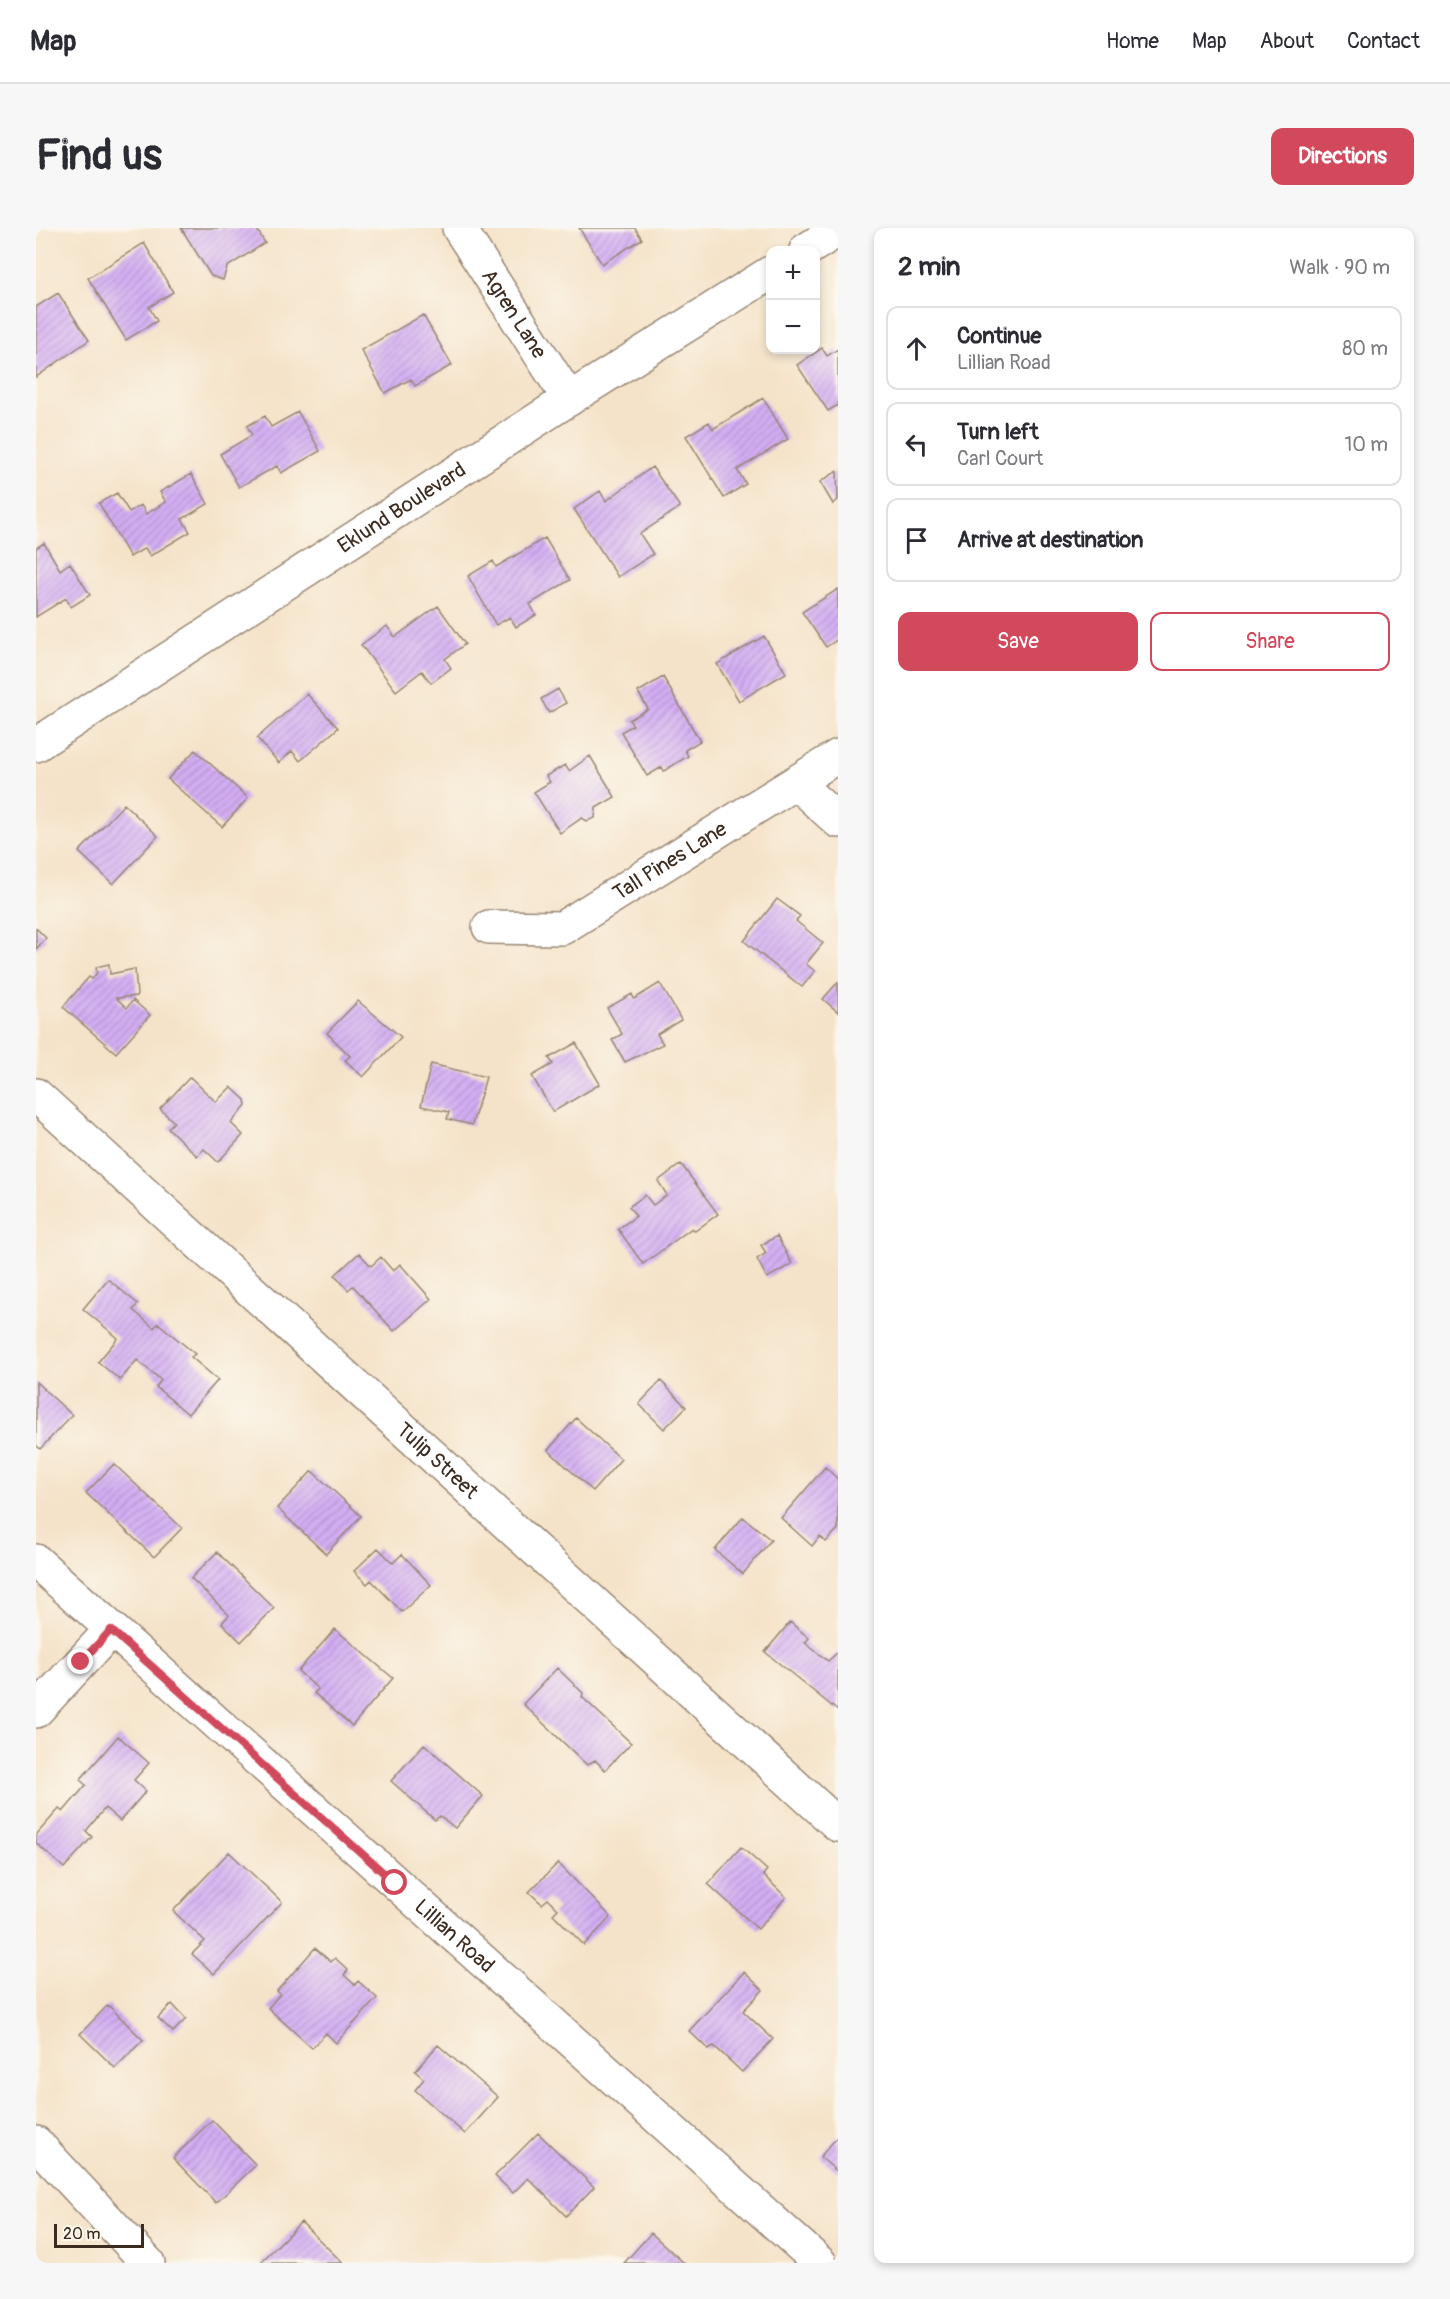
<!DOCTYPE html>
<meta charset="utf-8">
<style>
:root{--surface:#fff;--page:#f7f7f7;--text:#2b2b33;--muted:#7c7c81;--line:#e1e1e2;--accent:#d1495b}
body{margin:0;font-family:Pangolin,sans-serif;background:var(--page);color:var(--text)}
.controls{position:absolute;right:18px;top:18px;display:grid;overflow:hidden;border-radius:12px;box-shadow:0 3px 9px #0003}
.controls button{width:54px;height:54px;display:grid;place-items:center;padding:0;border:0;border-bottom:2px solid var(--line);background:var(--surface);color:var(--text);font:30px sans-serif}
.scale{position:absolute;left:18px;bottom:15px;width:90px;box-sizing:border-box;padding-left:6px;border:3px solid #3b2a1e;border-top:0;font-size:16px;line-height:21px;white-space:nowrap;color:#3b2a1e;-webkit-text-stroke:4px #fbf7ec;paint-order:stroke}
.stop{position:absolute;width:18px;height:18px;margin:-14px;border:4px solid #d1495b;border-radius:50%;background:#fff}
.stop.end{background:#d1495b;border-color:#fff;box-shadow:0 2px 6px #0008}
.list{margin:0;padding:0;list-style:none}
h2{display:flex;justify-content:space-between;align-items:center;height:78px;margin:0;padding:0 24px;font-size:26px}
h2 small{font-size:20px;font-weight:400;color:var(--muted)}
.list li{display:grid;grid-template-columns:39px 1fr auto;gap:18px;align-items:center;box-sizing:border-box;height:84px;margin:0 12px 12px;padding:0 12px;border:2px solid var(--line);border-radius:12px}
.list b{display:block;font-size:22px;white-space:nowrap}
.list p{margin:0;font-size:20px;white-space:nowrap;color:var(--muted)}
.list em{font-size:20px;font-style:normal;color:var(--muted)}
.actions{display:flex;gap:12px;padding:18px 24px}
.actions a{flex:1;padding:14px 0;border:2px solid var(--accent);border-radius:12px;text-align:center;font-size:21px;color:var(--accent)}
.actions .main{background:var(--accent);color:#fff}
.icon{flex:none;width:33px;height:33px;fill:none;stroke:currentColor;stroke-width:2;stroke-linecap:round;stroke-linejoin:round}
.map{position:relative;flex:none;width:802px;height:2035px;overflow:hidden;border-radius:12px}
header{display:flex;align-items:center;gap:36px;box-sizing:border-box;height:84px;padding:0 30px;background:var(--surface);border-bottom:2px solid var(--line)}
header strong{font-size:28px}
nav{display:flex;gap:33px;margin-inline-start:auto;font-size:21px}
.intro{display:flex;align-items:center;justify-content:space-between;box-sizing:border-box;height:144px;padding:0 36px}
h1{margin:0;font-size:42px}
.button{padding:15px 27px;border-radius:12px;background:var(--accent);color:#fff;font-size:21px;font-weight:700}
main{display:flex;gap:36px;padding:0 36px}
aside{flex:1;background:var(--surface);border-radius:12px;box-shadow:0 3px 9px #0003}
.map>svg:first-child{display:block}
.building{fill:url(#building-hatch)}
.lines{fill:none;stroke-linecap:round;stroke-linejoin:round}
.minor-casing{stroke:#988674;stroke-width:36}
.minor{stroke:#fff;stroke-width:33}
.route{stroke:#d1495b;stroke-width:8}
.labels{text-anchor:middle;stroke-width:4.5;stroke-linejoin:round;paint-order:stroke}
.street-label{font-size:21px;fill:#3b2a1e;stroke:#fbf7ec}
</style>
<header>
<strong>Map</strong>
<nav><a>Home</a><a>Map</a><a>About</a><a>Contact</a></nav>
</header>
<div class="intro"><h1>Find us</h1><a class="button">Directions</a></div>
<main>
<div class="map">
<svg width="802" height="2035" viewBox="0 0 802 2035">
<defs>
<pattern id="building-hatch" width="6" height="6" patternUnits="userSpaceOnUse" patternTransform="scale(1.5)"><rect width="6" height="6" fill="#d4aef4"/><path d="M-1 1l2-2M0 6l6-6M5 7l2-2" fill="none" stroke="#ad8ec5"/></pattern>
</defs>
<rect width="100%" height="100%" fill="#fbf7ec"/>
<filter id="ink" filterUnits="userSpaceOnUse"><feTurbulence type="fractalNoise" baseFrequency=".0167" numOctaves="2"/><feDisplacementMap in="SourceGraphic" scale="12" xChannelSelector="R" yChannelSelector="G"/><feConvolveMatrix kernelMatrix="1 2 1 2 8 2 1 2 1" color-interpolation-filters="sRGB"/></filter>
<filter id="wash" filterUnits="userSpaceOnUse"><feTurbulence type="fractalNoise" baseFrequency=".008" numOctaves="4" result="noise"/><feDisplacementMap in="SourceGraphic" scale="24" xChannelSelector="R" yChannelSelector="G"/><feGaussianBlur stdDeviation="1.35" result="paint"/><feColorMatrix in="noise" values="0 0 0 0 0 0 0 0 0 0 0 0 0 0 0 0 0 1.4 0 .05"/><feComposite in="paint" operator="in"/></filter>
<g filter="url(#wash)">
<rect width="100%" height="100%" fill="#f5e3c9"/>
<g id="blocks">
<path class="building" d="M145,0H220L229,15L191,39L187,52L175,48Z
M543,0H599L606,11L566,36Z
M108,15L137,64L113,79L121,93L90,112L52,50Z
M22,65L53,112L0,149V79Z
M387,87L416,137L379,158L375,151L349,165L325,122Z
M786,120L791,128L802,121V177L792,183L761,137Z
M727,170L752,211L701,242L710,256L688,270L650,208L673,194L677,201Z
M262,184L284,223L245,245L241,238L203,259L184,226L216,207L211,198L229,188L235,199Z
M616,239L644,279L604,306L617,326L582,349L538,281L564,263L570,273Z
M801,243L802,272L797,276L784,254Z
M155,246L172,276L146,291L154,304L114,328L109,320L94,329L63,275L81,265L93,284L105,277L110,286L130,274L124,264Z
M509,310L534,352L494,376L500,387L480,399L474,389L460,397L432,348L457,333L460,339Z
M8,315L24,342L34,335L54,367L35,379L30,370L0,389V320Z
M802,361V411L790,419L766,384Z
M402,378L429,416L409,431L415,440L395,455L386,443L360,463L325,417L351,398L359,409Z
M728,408L750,445L703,473L681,436Z
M627,449L664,513L649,522L652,528L628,543L626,539L611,548L585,504L597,497L593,492L612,481L602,464Z
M522,461L530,475L513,485L505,471Z
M271,466L302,500L264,533L256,523L243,535L221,510Z
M159,522L212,570L186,599L132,551Z
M554,528L579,569L560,580L559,590L551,593L546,590L524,605L498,564L514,554L510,548L529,537L533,543Z
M88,576L122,608L77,656L43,624Z
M741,671L764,688L760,693L787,715L770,736L779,743L766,759L708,713Z
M0,700L10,710L0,721Z
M73,736L74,746L99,741L101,768L80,770L91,780L97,772L114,787L80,825L27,779L53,749L56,751L61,745L60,739Z
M802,754V784L787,771Z
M624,755L645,792L621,806L627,816L589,834L576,812L586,806L571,780L596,766L598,771Z
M322,773L365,809L327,849L309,832L314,828L291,805Z
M540,815L564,856L517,884L496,848L517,836L513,830Z
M395,836L450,849L436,897L411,891L413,884L385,878Z
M154,849L180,874L195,859L209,872L210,877L195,895L207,907L182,934L168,921L161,928L132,900L138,894L124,881Z
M645,936L682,986L659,1003L656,1000L607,1036L582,1001L600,988L593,979L609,967L617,977L631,967L622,953Z
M741,1008L756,1036L731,1050L721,1031L730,1025L725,1017Z
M323,1025L335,1038L345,1029L357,1043L364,1036L395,1071L358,1103L317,1058L312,1062L299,1047Z
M72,1051L102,1076L97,1082L118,1100L122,1095L159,1126L155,1129L182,1152L152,1186L120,1159L125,1152L101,1132L84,1152L62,1134L82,1110L47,1081Z
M625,1153L650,1179L628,1201L603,1176Z
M0,1154L36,1187L4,1221L0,1217Z
M540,1190L585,1231L557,1263L512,1222Z
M78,1236L146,1300L118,1329L50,1265Z
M789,1239L802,1251V1301L790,1314L784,1308L776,1318L745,1290Z
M276,1243L325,1288L290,1326L241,1280Z
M707,1289L735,1312L707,1346L679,1322Z
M342,1320L357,1335L366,1326L395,1357L366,1384L335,1352L331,1356L318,1343Z
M181,1324L238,1380L205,1414L186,1395L193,1387L155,1350Z
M754,1394L773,1410L769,1415L792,1433L802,1424V1483L729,1424Z
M299,1401L357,1450L316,1498L278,1465L282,1461L262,1443Z
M521,1440L547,1465L546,1469L595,1515L569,1542L559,1532L551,1537L487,1476Z
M82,1508L113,1535L98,1552L110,1563L84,1593L69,1580L50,1603L56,1609L28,1640L0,1615V1607L23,1581L27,1584L50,1557L44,1552Z
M388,1516L447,1568L419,1600L404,1588L399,1592L355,1553Z
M705,1619L731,1642L727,1647L750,1669L722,1701L672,1656Z
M193,1624L246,1674L178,1746L156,1726L169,1713L137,1683Z
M522,1635L575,1689L548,1717L517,1686L522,1681L512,1671L506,1676L493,1664Z
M279,1720L295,1734L299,1730L312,1742L308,1747L319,1757L322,1753L341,1770L300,1815L290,1805L276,1820L232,1780L244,1766L241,1763Z
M708,1744L727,1762L707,1783L737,1811L706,1844L678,1818L672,1821L653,1803Z
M136,1776L150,1791L137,1804L122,1790Z
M72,1777L107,1812L79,1840L44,1806Z
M402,1817L462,1869L429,1906L379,1862L388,1851L379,1843Z
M176,1892L220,1937L180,1975L137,1930Z
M502,1905L558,1959L530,1988L492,1950L477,1965L459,1948Z
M802,1908V1944L784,1929Z
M265,1994L307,2035H224Z
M615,2005L648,2035H588Z"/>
</g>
</g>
<g filter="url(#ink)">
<use href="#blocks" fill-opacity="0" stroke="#988674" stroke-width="1.5"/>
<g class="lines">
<defs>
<g id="minor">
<path id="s1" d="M423,0L533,171"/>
<path d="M770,22L802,2"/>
<path id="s2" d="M0,517L533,171L734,45"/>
<path d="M760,555L802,593"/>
<path id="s3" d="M453,699L526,700L802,528"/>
<path id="s4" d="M0,867L802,1597"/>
<path id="s5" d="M0,1333L784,2035"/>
<path d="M0,1483L75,1402"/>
<path d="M0,1915L112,2035"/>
</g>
</defs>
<use href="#minor" class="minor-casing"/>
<use href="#minor" class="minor"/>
</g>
</g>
<g class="lines" filter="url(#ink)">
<path class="route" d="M45,1434L75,1402L359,1655"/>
</g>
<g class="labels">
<g class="street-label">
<text dy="7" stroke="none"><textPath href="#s1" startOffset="102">Agren Lane</textPath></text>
<text dy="7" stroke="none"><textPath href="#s2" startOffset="436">Eklund Boulevard</textPath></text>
<text dy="7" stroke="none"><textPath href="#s3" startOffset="200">Tall Pines Lane</textPath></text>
<text dy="7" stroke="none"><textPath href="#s4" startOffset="543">Tulip Street</textPath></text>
<text dy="7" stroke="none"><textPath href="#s5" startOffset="562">Lillian Road</textPath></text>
</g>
</g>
</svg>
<div class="controls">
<button>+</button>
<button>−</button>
</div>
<div class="scale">20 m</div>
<div class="stop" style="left:359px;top:1655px"></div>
<div class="stop end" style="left:45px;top:1434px"></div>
</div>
<aside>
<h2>2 min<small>Walk · 90 m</small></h2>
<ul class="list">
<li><svg class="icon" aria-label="ahead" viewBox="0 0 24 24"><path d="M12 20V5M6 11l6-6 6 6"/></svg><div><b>Continue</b><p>Lillian Road</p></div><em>80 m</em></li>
<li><svg class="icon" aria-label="left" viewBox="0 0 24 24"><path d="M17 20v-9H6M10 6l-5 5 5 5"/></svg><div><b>Turn left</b><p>Carl Court</p></div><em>10 m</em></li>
<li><svg class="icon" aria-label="arrive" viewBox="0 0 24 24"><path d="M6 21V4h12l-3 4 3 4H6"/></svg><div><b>Arrive at destination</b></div></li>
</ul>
<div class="actions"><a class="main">Save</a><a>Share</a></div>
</aside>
</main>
